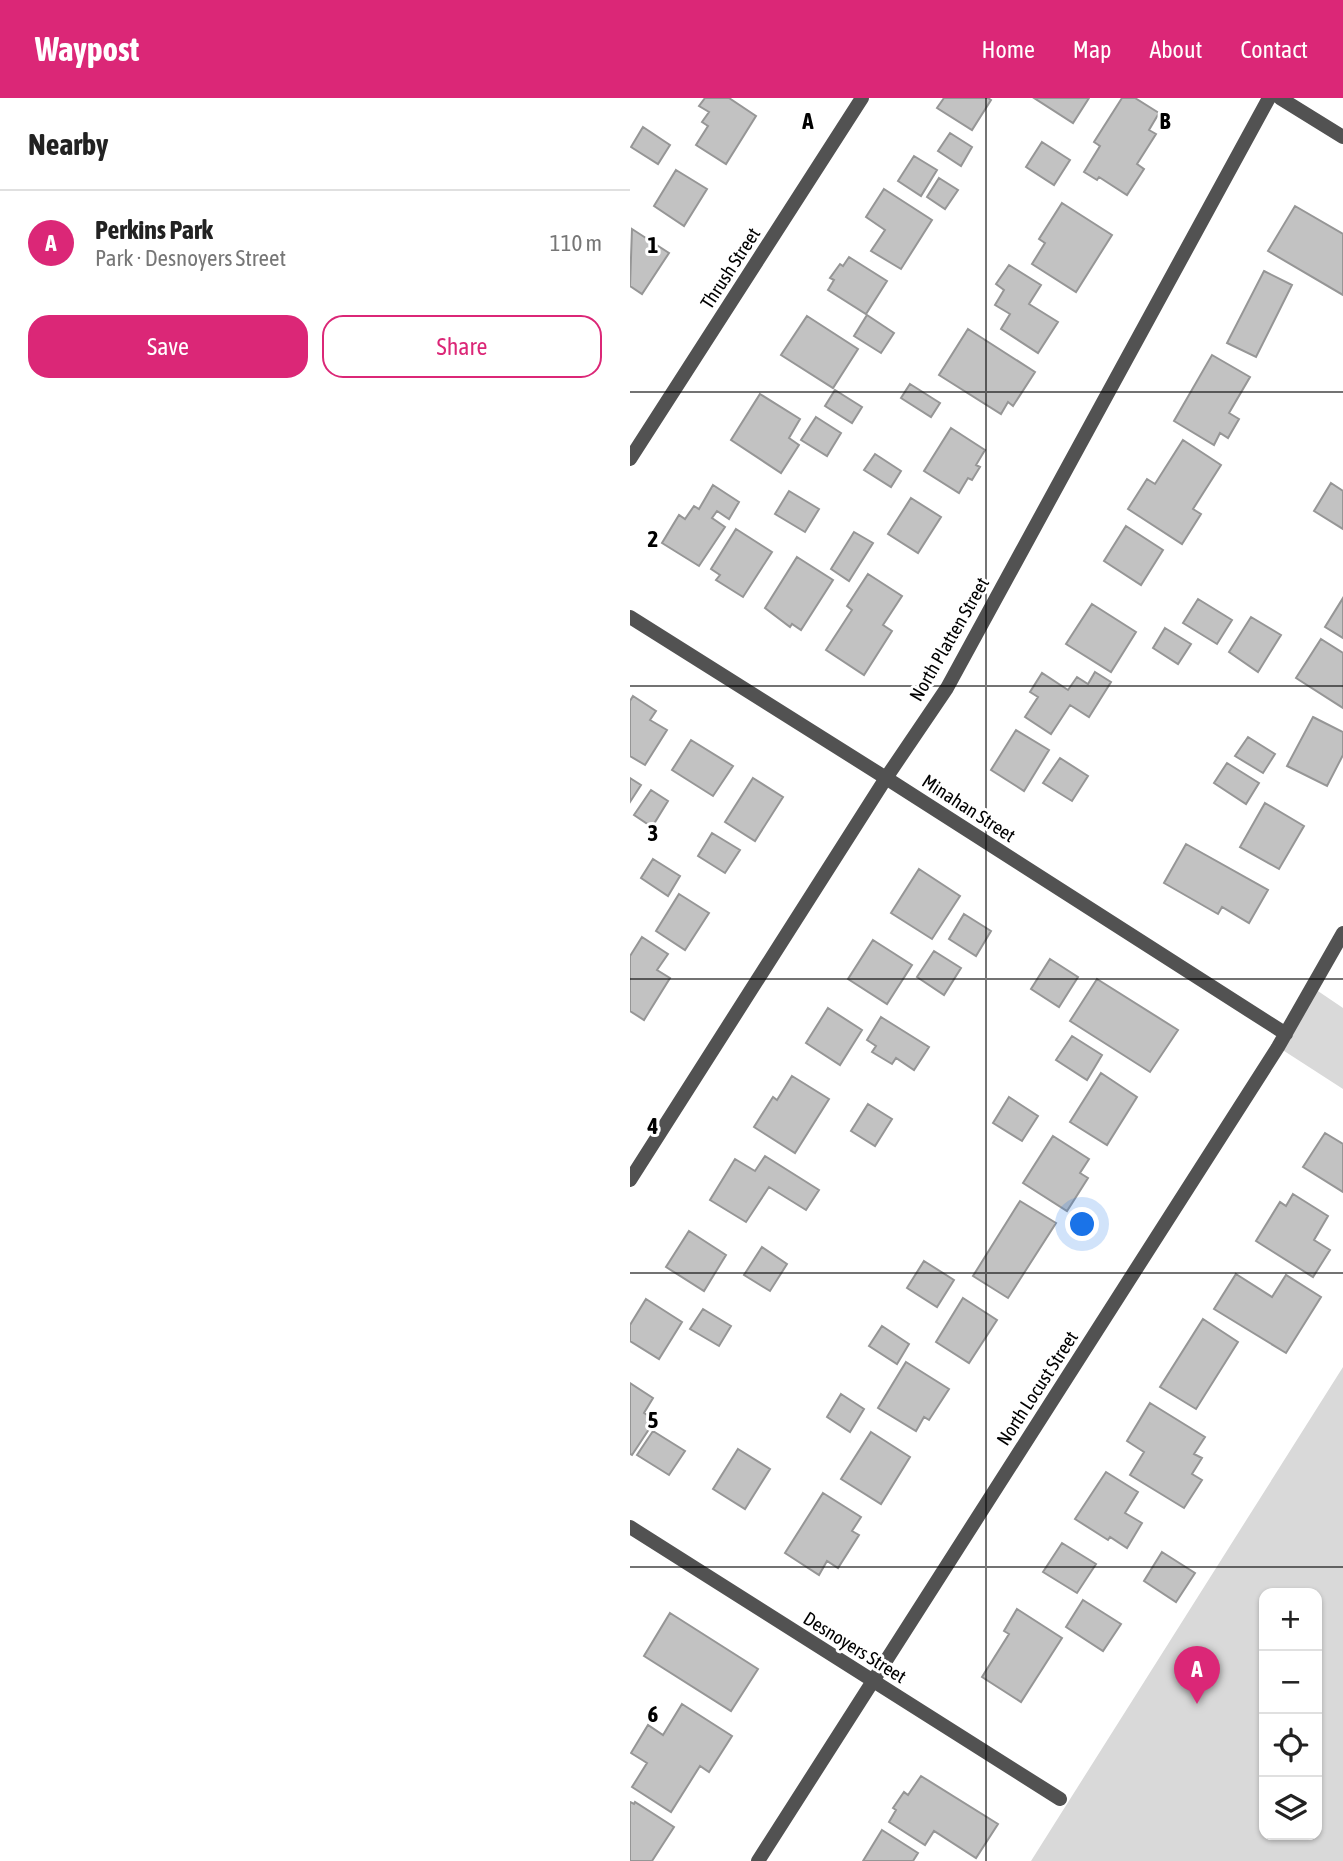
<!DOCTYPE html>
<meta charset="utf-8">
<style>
:root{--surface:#fff;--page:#f6f6f6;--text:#222;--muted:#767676;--line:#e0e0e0;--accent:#db2777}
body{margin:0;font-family:"Asap Condensed",sans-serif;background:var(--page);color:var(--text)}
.controls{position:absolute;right:21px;bottom:21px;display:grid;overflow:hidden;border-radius:14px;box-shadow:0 2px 5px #0004}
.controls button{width:63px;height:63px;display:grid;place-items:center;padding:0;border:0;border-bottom:2px solid var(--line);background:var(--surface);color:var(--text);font:35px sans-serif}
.you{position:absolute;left:453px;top:1127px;width:24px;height:24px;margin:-18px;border:5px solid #fff;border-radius:50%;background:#1a73e8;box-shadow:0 0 0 10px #1a73e833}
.badge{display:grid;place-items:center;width:46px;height:46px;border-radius:50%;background:var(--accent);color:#fff;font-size:23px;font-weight:700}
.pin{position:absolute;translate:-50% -58px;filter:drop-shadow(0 2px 4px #0008)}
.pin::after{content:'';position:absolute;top:37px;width:24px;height:21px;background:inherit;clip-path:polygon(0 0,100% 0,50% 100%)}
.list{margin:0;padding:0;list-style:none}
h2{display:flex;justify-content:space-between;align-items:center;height:91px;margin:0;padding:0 28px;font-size:30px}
h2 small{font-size:23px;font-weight:400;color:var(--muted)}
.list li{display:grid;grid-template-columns:46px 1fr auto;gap:21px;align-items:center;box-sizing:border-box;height:105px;padding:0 28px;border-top:2px solid var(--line)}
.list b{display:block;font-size:26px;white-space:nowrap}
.list p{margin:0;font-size:23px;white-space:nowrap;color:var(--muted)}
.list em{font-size:23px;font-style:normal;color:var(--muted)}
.actions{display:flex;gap:14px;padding:21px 28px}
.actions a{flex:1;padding:16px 0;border:2px solid var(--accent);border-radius:21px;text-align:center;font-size:24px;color:var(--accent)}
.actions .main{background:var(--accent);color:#fff}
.icon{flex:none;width:38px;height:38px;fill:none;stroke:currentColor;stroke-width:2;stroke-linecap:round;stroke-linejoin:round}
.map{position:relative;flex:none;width:713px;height:1763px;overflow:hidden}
header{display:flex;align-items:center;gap:42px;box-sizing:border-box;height:98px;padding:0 35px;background:var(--accent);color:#fff}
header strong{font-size:33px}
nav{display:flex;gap:38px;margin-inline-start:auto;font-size:24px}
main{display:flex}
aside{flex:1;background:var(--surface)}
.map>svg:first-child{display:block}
.green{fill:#d9d9d9;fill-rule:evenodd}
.building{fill:#c2c2c2;stroke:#969696;stroke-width:2}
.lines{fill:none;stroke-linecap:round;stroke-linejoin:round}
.minor{stroke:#525252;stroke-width:14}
.grid{fill:none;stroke:#000;stroke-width:2;stroke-opacity:0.55}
.labels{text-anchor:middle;stroke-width:6;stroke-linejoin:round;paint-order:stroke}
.street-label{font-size:19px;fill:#000;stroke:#fff}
.grid-label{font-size:23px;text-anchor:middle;font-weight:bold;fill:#000;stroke:#fff;stroke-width:6;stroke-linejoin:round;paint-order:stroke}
</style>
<header>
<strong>Waypost</strong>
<nav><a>Home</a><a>Map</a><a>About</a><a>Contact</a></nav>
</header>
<main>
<aside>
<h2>Nearby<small></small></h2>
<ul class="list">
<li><span class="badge">A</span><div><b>Perkins Park</b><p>Park · Desnoyers Street</p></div><em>110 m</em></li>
</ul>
<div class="actions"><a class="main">Save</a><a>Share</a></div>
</aside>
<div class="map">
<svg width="713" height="1763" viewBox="0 0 713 1763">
<rect width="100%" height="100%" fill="#fff"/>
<path class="green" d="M682,889L713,910V991L648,949Z
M713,1269V1763H401L430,1717ZM634,1495H687V1737H634Z"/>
<path class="building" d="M75,0H99L126,18L96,66L66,47L78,28L72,24L79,14L69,8Z
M314,0H358L361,2L342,32L307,10Z
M404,0H459L443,25Z
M492,0H505L529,15L519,32L526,36L507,66L514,71L497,97L469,79L467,82L454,74L470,48L464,44Z
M13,29L40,47L28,66L1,49Z
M320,35L342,49L331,68L308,53Z
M412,44L440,62L424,87L396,69Z
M284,58L307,72L291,98L268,83Z
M46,72L77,91L54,128L24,108Z
M309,80L328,92L315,111L297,99Z
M254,91L302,122L271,171L241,153L255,132L236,119Z
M432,105L482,137L446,194L402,166L415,145L409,141Z
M665,108L713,136V197L638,153Z
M2,131L39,155L12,196L0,188Z
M219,159L257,183L236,216L198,192L204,182L200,180L210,166L213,168Z
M379,167L411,187L399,206L428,224L408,255L371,231L380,216L365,207L374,192L366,186Z
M634,173L662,187L626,259L597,245Z
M237,217L264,235L251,255L224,238Z
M177,218L228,251L203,290L151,257Z
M338,231L405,274L383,308L378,304L371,316L309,277Z
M582,257L620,279L599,315L609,321L598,340L590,335L584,347L544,323Z
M280,286L310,305L301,319L271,300Z
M205,292L232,309L222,325L195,308Z
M130,296L170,321L159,340L169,347L151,375L101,342Z
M186,319L211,335L197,358L171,342Z
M321,330L355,352L346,367L350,369L342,382L338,380L329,395L294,373Z
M553,342L591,367L563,411L571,416L552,446L498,411L517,381L525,386Z
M245,356L271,373L261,389L234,372Z
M701,385L713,393V431L684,413Z
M83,387L109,404L99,421L87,413L82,420L95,429L69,468L32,445L49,417L55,421L64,408L69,411Z
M159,393L189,411L175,434L145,416Z
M281,400L311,419L288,455L258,436Z
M496,428L533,452L511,487L474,463Z
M106,431L142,454L113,499L86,482L90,477L81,471Z
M224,434L243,445L219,483L201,471Z
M167,459L203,482L171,532L162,526L160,529L135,510Z
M238,476L272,498L253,527L262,533L234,577L196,552L222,512L217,508Z
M713,500V540L695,529Z
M568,501L602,522L587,546L553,525Z
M462,506L506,534L481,574L436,546Z
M621,519L651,537L628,574L599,554Z
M535,530L561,546L548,566L523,550Z
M691,541L713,555V610L666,580Z
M465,574L481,584L459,619L440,607L421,636L395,619L408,599L400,594L412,575L438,592L447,579L458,586Z
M3,598L26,613L20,622L37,632L15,667L0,658V603Z
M683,619L713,634V657L697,688L657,668Z
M386,632L419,652L394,693L361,672Z
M618,639L645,656L633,675L605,658Z
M61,642L103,668L83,698L42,672Z
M430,660L458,678L442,703L413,685Z
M597,665L629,685L616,706L584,685Z
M0,680L11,687L0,704Z
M123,680L153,699L125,743L95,724Z
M21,692L38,703L22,729L4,717Z
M635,705L674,728L649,771L610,749Z
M82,735L110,752L95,775L68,758Z
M556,746L638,792L619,825L592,809L588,816L534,785Z
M23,761L50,778L38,798L11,780Z
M289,771L330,798L302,841L261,815Z
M49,796L79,815L55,852L26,833Z
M334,816L361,833L346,858L319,841Z
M12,839L38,856L27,872L40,880L14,922L0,913V858Z
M243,842L282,867L257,906L218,881Z
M304,853L331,870L314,897L287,879Z
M420,861L448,879L429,909L401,891Z
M467,881L548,932L520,974L440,923Z
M198,910L232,932L210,967L176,945Z
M251,919L299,949L284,972L266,960L262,966L242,954L246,948L237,942Z
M442,938L472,957L457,982L426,962Z
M471,975L507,999L477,1047L440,1024Z
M162,978L199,1001L165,1055L124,1029L143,999L147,1002Z
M379,999L408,1018L392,1043L363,1025Z
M238,1006L262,1021L245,1048L221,1033Z
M695,1035L713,1046V1094L673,1069Z
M423,1038L459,1061L450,1075L458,1080L437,1113L393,1085Z
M135,1058L189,1092L176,1112L139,1089L116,1124L80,1102L105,1061L125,1073Z
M663,1096L698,1118L684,1142L700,1152L683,1179L626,1143L650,1104L656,1108Z
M390,1103L426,1125L378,1200L343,1178Z
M59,1133L96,1157L74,1193L36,1169Z
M132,1149L157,1166L140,1193L114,1177Z
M294,1163L324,1182L307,1209L277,1190Z
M606,1176L642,1199L656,1177L691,1199L656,1255L584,1211Z
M333,1200L367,1222L339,1265L306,1244Z
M16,1201L52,1224L29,1261L0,1243V1227Z
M73,1211L101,1228L89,1248L60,1231Z
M573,1221L608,1244L566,1311L530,1289Z
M252,1228L279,1246L267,1266L239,1248Z
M276,1264L319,1291L299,1322L294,1319L286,1333L248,1310Z
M0,1285L23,1300L14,1315L25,1322L2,1357L0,1356Z
M211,1296L234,1311L220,1334L197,1319Z
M520,1305L575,1339L564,1356L572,1360L562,1376L572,1382L554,1410L500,1377L514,1354L497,1343Z
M23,1333L55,1353L39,1377L7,1357Z
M241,1334L280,1359L251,1406L211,1381Z
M108,1351L140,1371L115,1411L83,1391Z
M476,1374L508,1394L495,1415L512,1425L497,1450L480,1439L478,1442L445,1421Z
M193,1395L231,1419L222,1433L229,1437L208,1470L197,1463L189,1477L155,1455Z
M432,1445L466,1466L447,1495L413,1474Z
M532,1454L565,1475L546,1504L514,1483Z
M453,1502L491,1526L473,1553L436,1529Z
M387,1511L432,1540L391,1604L352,1579L379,1536L374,1533Z
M40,1515L128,1571L101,1613L14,1558Z
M52,1606L102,1638L79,1674L70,1668L41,1714L2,1689L17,1665L1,1655L18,1627L33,1637Z
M291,1678L368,1726L346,1760L304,1733L295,1747L259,1724L266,1712L263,1710L274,1694L278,1697Z
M0,1704L4,1706L5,1704L44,1729L22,1763H0Z
M252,1732L288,1755L283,1763H233Z"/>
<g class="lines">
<path class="minor" d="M650,0L713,39
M0,361L232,0
M0,519L256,680L656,936
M0,1082L256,680L317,590L639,0
M0,1429L430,1701
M128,1763L648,949L713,835"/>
</g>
<path class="grid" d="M356,0V1763M0,294H713M0,588H713M0,881H713M0,1175H713M0,1469H713"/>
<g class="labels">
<g class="street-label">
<text transform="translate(100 170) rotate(-57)" y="7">Thrush Street</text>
<text transform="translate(319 541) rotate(-60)" y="7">North Platten Street</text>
<text transform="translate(339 710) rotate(33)" y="7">Minahan Street</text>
<text transform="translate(407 1290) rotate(-57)" y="7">North Locust Street</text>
<text transform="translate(225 1549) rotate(32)" y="7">Desnoyers Street</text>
</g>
</g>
<g class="grid-label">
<text x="178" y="31">A</text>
<text x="535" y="31">B</text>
<text x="23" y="155">1</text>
<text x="23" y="449">2</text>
<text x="23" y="743">3</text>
<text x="23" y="1036">4</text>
<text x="23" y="1330">5</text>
<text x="23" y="1624">6</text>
</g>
</svg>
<div class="controls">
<button>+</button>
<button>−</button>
<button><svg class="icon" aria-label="locate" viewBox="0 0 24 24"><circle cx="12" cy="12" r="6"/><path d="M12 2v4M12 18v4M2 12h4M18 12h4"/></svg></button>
<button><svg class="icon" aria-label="layers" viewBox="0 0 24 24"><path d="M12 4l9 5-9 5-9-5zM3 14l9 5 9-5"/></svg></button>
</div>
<div class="you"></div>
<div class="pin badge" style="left:567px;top:1606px">A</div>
</div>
</main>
